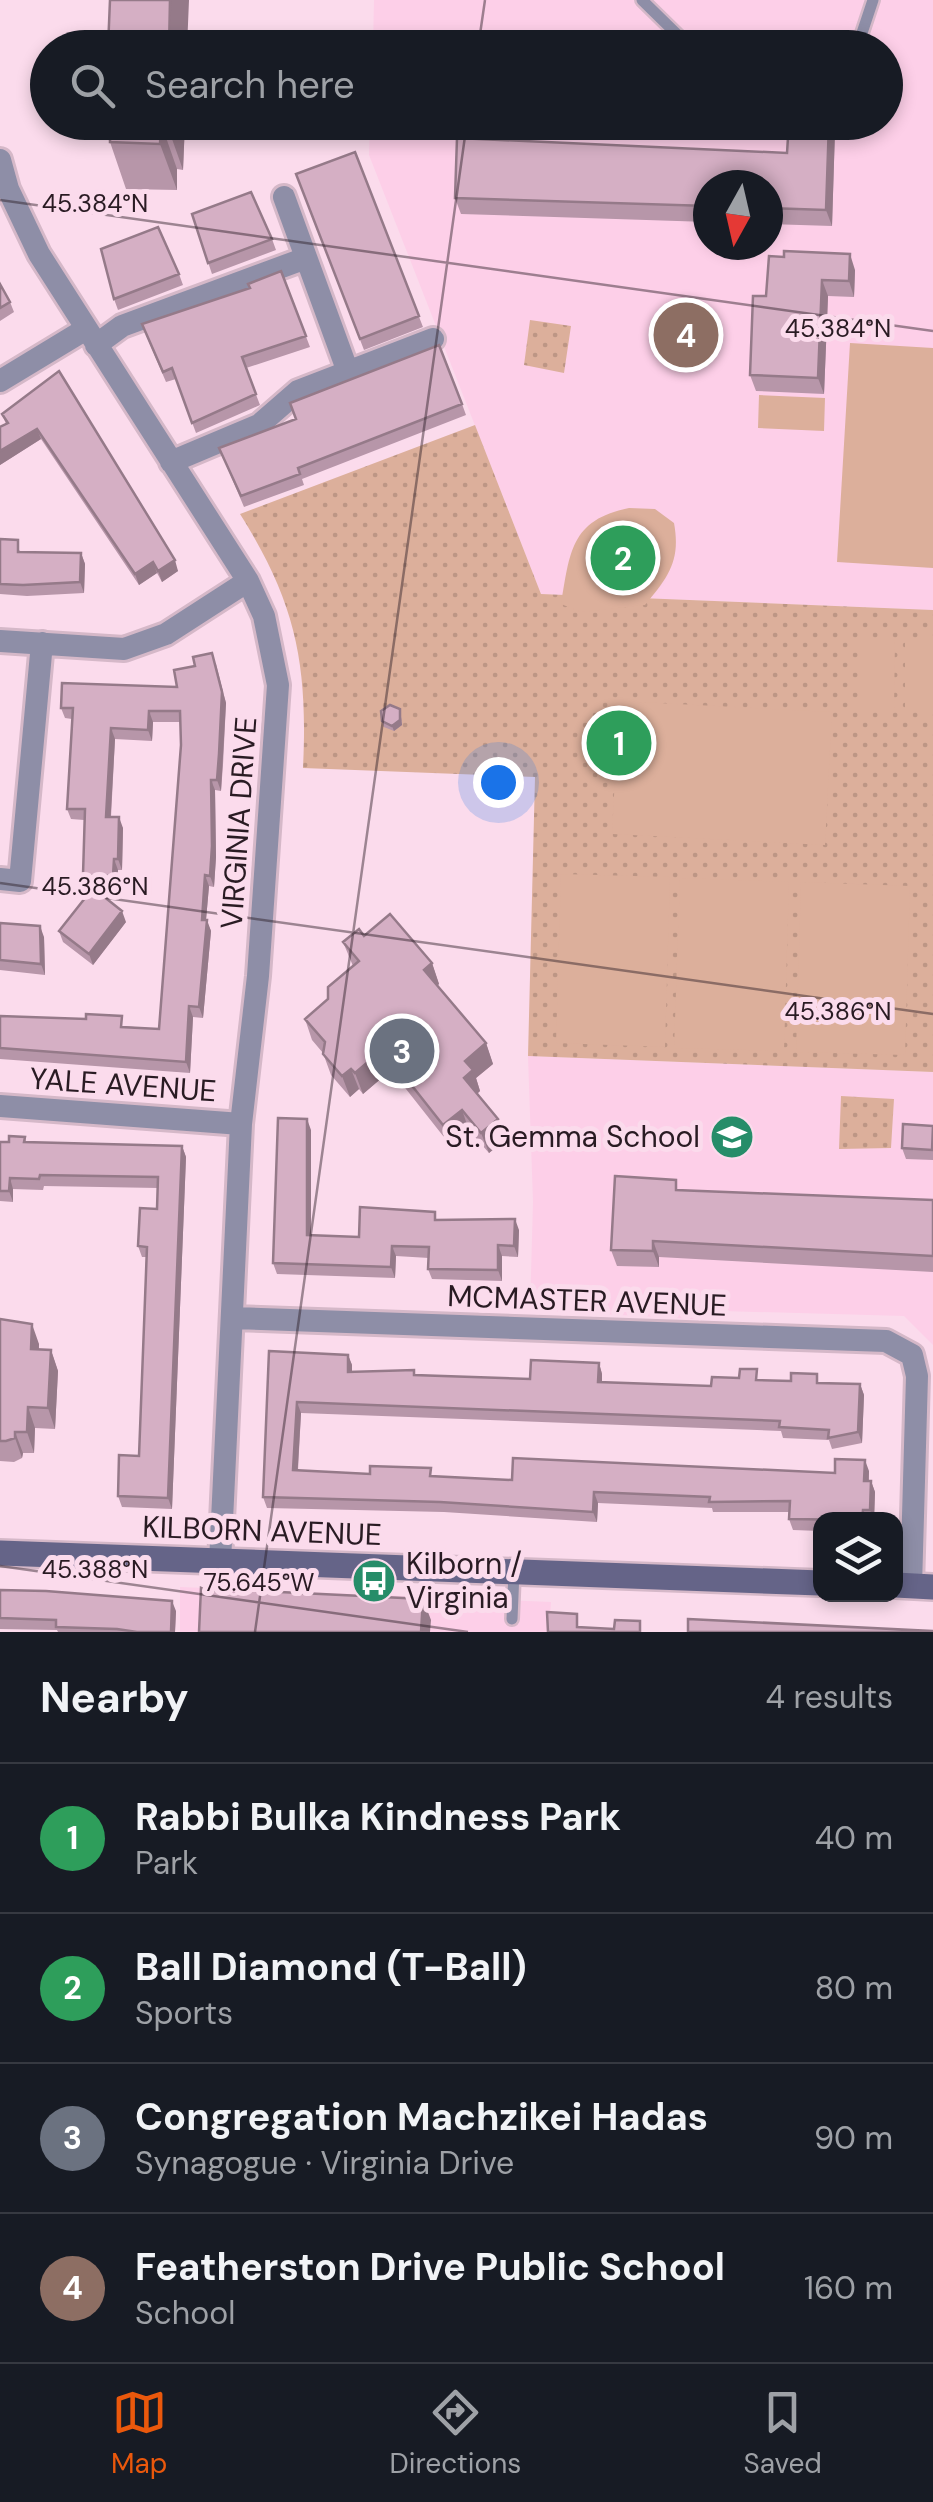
<!DOCTYPE html>
<meta charset="utf-8">
<style>
:root{--surface:#171b24;--page:#242831;--text:#f1f3f6;--muted:#9ea1a6;--line:#363941;--accent:#ea580c}
body{margin:0;font-family:"DM Sans",sans-serif;background:var(--page);color:var(--text)}
.controls{position:absolute;right:30px;bottom:30px;display:grid;overflow:hidden;border-radius:20px;box-shadow:0 5px 15px #0003}
.controls button{width:90px;height:90px;display:grid;place-items:center;padding:0;border:0;border-bottom:2px solid var(--line);background:var(--surface);color:var(--text);font:50px sans-serif}
.compass{position:absolute;left:693px;top:170px;width:90px;height:90px;border-radius:50%;background:var(--surface);box-shadow:0 5px 15px #0003;rotate:188deg}
.you{position:absolute;left:498px;top:782px;width:35px;height:35px;margin:-25px;border:8px solid #fff;border-radius:50%;background:#1a73e8;box-shadow:0 0 0 15px #1a73e833}
.badge{display:grid;place-items:center;width:65px;height:65px;border-radius:50%;background:var(--accent);color:#fff;font-size:32px;font-weight:700}
.pin{position:absolute;translate:-50% -50%;border:5px solid #fff;box-shadow:0 2px 10px #0006}
.list{margin:0;padding:0;list-style:none}
h2{display:flex;justify-content:space-between;align-items:center;height:130px;margin:0;padding:0 40px;font-size:42px}
h2 small{font-size:32px;font-weight:400;color:var(--muted)}
.list li{display:grid;grid-template-columns:65px 1fr auto;gap:30px;align-items:center;box-sizing:border-box;height:150px;padding:0 40px;border-top:2px solid var(--line)}
.list b{display:block;font-size:38px;white-space:nowrap}
.list p{margin:0;font-size:32px;white-space:nowrap;color:var(--muted)}
.list em{font-size:32px;font-style:normal;color:var(--muted)}
.icon{flex:none;width:55px;height:55px;fill:none;stroke:currentColor;stroke-width:2;stroke-linecap:round;stroke-linejoin:round}
.map{position:relative;flex:none;width:933px;height:1632px;overflow:hidden}
.search{position:absolute;background:var(--surface);box-shadow:0 5px 15px #0003;left:30px;right:30px;top:30px;height:110px;display:flex;align-items:center;gap:25px;box-sizing:border-box;padding:0 35px;border-radius:55px;color:var(--muted);font-size:38px}
.sheet{height:730px;background:var(--surface)}
nav{display:flex;justify-content:space-around;align-items:center;box-sizing:border-box;height:140px;border-top:2px solid var(--line);background:var(--surface);font-size:28px;color:var(--muted)}
nav a{display:grid;justify-items:center;gap:5px}
nav .on{color:var(--accent)}
.map>svg:first-child{display:block}
.built{fill:#fdcfe8;fill-rule:evenodd}
.park{fill:url(#park-dots)}
.pitch{fill:#dcaf9b}
.lines{fill:none;stroke-linecap:round;stroke-linejoin:round}
.lane-casing{stroke:#d5b8c8;stroke-width:16}
.street-casing{stroke:#d5b8c8;stroke-width:28}
.secondary-casing{stroke:#d5b8c8;stroke-width:30}
.lane{stroke:#8e8ea7;stroke-width:11}
.street{stroke:#8e8ea7;stroke-width:22}
.secondary{stroke:#656488;stroke-width:25}
.wall{fill:#b796a9}
.shaded-wall{fill:#957a89}
.building{fill:#d5afc4;stroke:#957a89;stroke-width:2.5}
.ticks{fill:none;stroke:#291b23;stroke-width:2.5;stroke-opacity:0.45}
.labels{text-anchor:middle;stroke-width:10;stroke-linejoin:round;paint-order:stroke}
.street-label{font-size:30px;fill:#291b23;stroke:#fbdbec}
.poi-label{font-size:30px;fill:#291b23;stroke:#fbdbec;text-anchor:end}
.ticks-label{font-size:25px;text-anchor:middle;fill:#291b23;stroke:#fbdbec;stroke-width:10;stroke-linejoin:round;paint-order:stroke}
</style>
<div class="map">
<svg width="933" height="1632" viewBox="0 0 933 1632">
<defs>
<pattern id="park-dots" width="8" height="8" patternUnits="userSpaceOnUse" patternTransform="scale(2.5)"><rect width="8" height="8" fill="#dcaf9b"/><path d="M2 2h.1M6 6h.1" fill="none" stroke="#bd9685" stroke-width="1.8" stroke-linecap="round"/></pattern>
</defs>
<rect width="100%" height="100%" fill="#fbdbec"/>
<path class="built" d="M374,0H933V610L541,594L369,155L370,123L886,122V48L373,47ZM708,185H768V245H708Z
M528,1056L933,1072V1345L904,1316L721,1311L693,1319L530,1310L533,1202Z
M180,1587L551,1602L549,1632H180Z"/>
<path class="park" d="M530,320L571,326L564,373L524,365Z
M475,425L541,594L933,610V1072L528,1056L535,777L303,768C308,664 296,603 240,514Z
M841,1096L894,1099L891,1148L839,1149Z"/>
<path class="pitch" d="M850,343L933,348V568L837,562Z
M759,395L825,398L824,431L758,428Z
M629,508L655,509L674,523C681,561 668,577 645,605L581,612L561,604C570,553 570,520 629,508Z
M861,639H895L894,711H861Z
M905,639H933V711H905Z
M619,701L832,712L825,845L612,834Z
M561,874L670,877L665,1047L556,1043Z
M680,878L789,882L784,1051L674,1048Z
M801,882L910,886L905,1055L796,1052Z"/>
<g class="lines">
<defs>
<path id="lane" d="M642,0L691,48
M857,48L873,0
M219,1604L220,1562
M512,1619L514,1572"/>
<path id="street" d="M0,160L8,189L39,254L248,581L264,616L278,685L258,976L241,1124L220,1562
M284,197L348,372
M96,345L122,326L306,258
M0,381L86,329
M171,462L259,425L298,391L433,339
M0,641L124,649L166,634L248,581
M0,879L20,881L42,643
M0,1106L241,1124
M235,1318L886,1341L912,1355L917,1376L911,1586"/>
<path id="secondary" d="M0,1553L820,1583
M896,1585L933,1587"/>
</defs>
<use href="#lane" class="lane-casing"/>
<use href="#street" class="street-casing"/>
<use href="#secondary" class="secondary-casing"/>
<use href="#lane" class="lane"/>
<use href="#street" class="street"/>
<use href="#secondary" class="secondary"/>
</g>
<path class="wall" d="M106,122H185L183,170L177,169V190L126,189L110,142V133Z
M713,122H847V130H835L832,226L768,224V185H708V222L461,214L455,198L787,153L788,127L714,125Z
M355,152L423,327L364,350L296,174Z
M192,214L272,239L276,250L212,274Z
M855,270L854,297L828,296L824,394L756,391L750,375L766,296Z
M281,271L310,347L246,368L260,405L196,433L176,379L166,382L146,335L250,288Z
M179,274L183,285L118,310L114,299Z
M0,284L10,302L14,312L0,321Z
M59,371L178,571L162,582L157,573L139,585L41,439L0,465V427L6,424L2,414Z
M462,404L466,415L302,479L304,485L244,507L219,448Z
M0,539L22,552L81,553L85,564L84,593L27,596L0,594Z
M216,664L226,703L223,765L221,791L215,790L216,857L214,887L209,886L206,920L211,931L203,1018L193,1017L190,1073L0,1059V1016L159,1029L181,745L180,722H153L152,741L115,739L111,817L123,828L122,870H118L117,887L87,885L83,875L84,820L71,819L67,809L72,719L65,718L61,708L177,687Z
M400,709L402,725L394,731L384,727L382,721Z
M126,922L93,965L63,942L59,931Z
M0,923L44,937L45,975L0,970Z
M364,936L432,963L439,984L437,986L486,1043L493,1064L476,1078L480,1091L477,1094L498,1119L506,1139L489,1153L469,1130L451,1146L391,1070L363,1094L359,1089L350,1097L331,1075L323,1053L312,1040L305,1019L328,999L353,966L343,942Z
M933,1126V1160L906,1159L902,1148Z
M311,1130V1235L359,1237L438,1220L519,1230L518,1257L502,1256V1281L432,1279L428,1269L429,1258L396,1256L395,1278L277,1274L273,1263Z
M25,1137L26,1142L182,1146L186,1157L172,1509L122,1507L118,1496L139,1456L146,1257H142L138,1246L157,1209L158,1188L44,1186L43,1190L13,1189V1202L0,1201V1142H9Z
M680,1190L933,1200V1272L659,1257V1267L617,1266L611,1250Z
M0,1319L39,1344V1349L51,1350L58,1371L55,1429L35,1428L34,1453H23L22,1458L14,1462L0,1461Z
M269,1351L348,1355L352,1365V1372L530,1379L599,1363L602,1374V1382L711,1386L761,1380L860,1384L864,1395L862,1443L832,1449L829,1440L783,1438L781,1431L301,1413L298,1470L512,1480L835,1473L869,1471V1481H871L875,1492L874,1520H820V1531L793,1530L789,1519L790,1512H713L712,1508L598,1503L597,1522L444,1512L267,1508L263,1497Z
M0,1590L176,1611L175,1632H58L57,1630L0,1629Z"/>
<path class="shaded-wall" d="M170,0H189L187,48H169Z
M166,122H185L183,170Z
M829,122H832L835,130L832,226L826,210Z
M161,123L177,169V190L160,144Z
M850,254L855,270L854,297L849,281Z
M822,280L828,296L824,394L818,378Z
M37,429L41,439L0,465V451Z
M81,553L85,564L84,593L80,582Z
M175,560L178,571L162,582L158,571Z
M153,562L157,573L139,585L135,574Z
M212,653L226,703L221,791L217,780Z
M400,709L402,725L394,731L392,726Z
M149,711L153,722L152,741L148,730Z
M111,728L115,739L110,828L106,817Z
M211,780L215,790L216,857L214,887L210,876Z
M119,817L123,828L122,870L118,859Z
M114,859L118,870L117,887L113,876Z
M205,875L209,886L205,931L202,920Z
M122,911L126,922L93,965L89,954Z
M207,920L211,931L203,1018L199,1007Z
M40,926L44,937L45,975L41,964Z
M432,963L439,984L431,991L424,970Z
M189,1006L193,1017L190,1073L186,1062Z
M486,1043L493,1064L476,1078L480,1091L471,1099L464,1078L465,1061Z
M383,1049L391,1070L363,1094L355,1073Z
M351,1069L359,1089L350,1097L342,1076Z
M462,1110L469,1130L451,1146L443,1125Z
M307,1119L311,1130V1246L307,1235Z
M498,1119L506,1139L489,1153L481,1133Z
M182,1146L186,1157L172,1509L168,1498Z
M10,1178L13,1189V1202L9,1191Z
M515,1219L519,1230L518,1257L514,1246Z
M653,1241L659,1257V1267L653,1251Z
M498,1245L502,1256V1281L498,1270Z
M392,1246L396,1256L395,1278L391,1267Z
M32,1324L39,1344L38,1369L31,1349Z
M51,1350L58,1371L55,1429L48,1408Z
M348,1355L352,1365V1383L348,1372Z
M599,1363L602,1374V1393L598,1382Z
M860,1384L864,1395L862,1443L858,1432Z
M297,1402L301,1413L297,1481L293,1470Z
M28,1407L35,1428L34,1453L27,1432Z
M15,1432L23,1453L22,1458L15,1438Z
M865,1460L869,1471L868,1492L864,1481Z
M871,1481L875,1492L874,1520L870,1510Z
M594,1492L598,1503L597,1522L593,1512Z
M423,1599L431,1620L430,1632H421Z
M172,1601L176,1611L175,1632H171Z"/>
<path class="building" d="M110,0H170L169,48H108Z
M110,122H166L161,123L160,144L110,142Z
M789,122H829L826,210L768,208V185H708V206L455,198L457,138L787,153Z
M355,152L419,316L360,339L296,174Z
M251,192L272,239L208,263L192,214Z
M158,227L179,274L114,299L101,249Z
M784,251L850,254L849,281L822,280L818,378L750,375L753,296H766L769,256L784,257Z
M281,271L306,336L242,357L256,394L192,423L172,368L163,372L142,324L250,288L248,284Z
M0,284L10,302L0,308Z
M439,345L462,404L298,468L300,474L241,496L219,448L296,419L290,403Z
M59,371L175,560L158,571L153,562L135,574L37,429L0,451V427L8,423L2,414Z
M0,539L18,540V552L81,553L80,582L23,585L0,584Z
M212,653L222,692L219,754L217,780H211L212,846L210,876L205,875L202,920H207L199,1007L189,1006L186,1062L0,1048V1016L86,1019V1014L122,1016L121,1027L159,1029L181,745L180,711H149L148,730L111,728L106,817H119L118,859H114L113,876L83,875L85,809H67L73,708H61L62,683L177,687L174,670L195,666L193,657Z
M390,705L400,709V720L392,726L382,721L381,711Z
M93,888L122,911L89,954L59,931Z
M390,914L432,963L424,970L486,1043L465,1061L473,1070L464,1078L498,1119L481,1133L462,1110L443,1125L383,1049L355,1073L351,1069L342,1076L323,1054L325,1042L305,1019L328,999V987L359,961L343,942L359,929L364,936Z
M0,923L40,926L41,964L0,960Z
M278,1118L307,1119V1235L359,1237L360,1207L435,1212V1220L515,1219L514,1246L498,1245V1270L428,1269L429,1247L392,1246L391,1267L273,1263Z
M903,1124L933,1126L932,1150L902,1148Z
M9,1136L25,1137L24,1142L182,1146L168,1498L118,1496L119,1455L139,1456L147,1247L138,1246L140,1208L157,1209L158,1177L40,1175L39,1179L10,1178L9,1191H0V1142H9Z
M615,1176L676,1180V1190L933,1200V1256L653,1241V1251L611,1250Z
M0,1319L32,1324L31,1349L51,1350L48,1408L28,1407L27,1432H15V1438L6,1441H0Z
M269,1351L348,1355V1372L414,1370V1375L530,1379L531,1360L599,1363L598,1382L711,1386L712,1377L739,1378L740,1369H757L756,1380L791,1381V1373L817,1374V1383L860,1384L858,1432L828,1438L829,1430L779,1427L780,1421L297,1402L293,1470L370,1474V1466L431,1468L430,1476L512,1480L513,1458L835,1473V1459L865,1460L864,1481H871L870,1510H863L862,1520L789,1519L790,1501L709,1502L710,1497L594,1492L593,1512L440,1502L263,1497Z
M201,1588L210,1592L219,1589L423,1599L421,1632H199Z
M0,1590L46,1591L172,1601L171,1632H137L117,1629L56,1627V1620L0,1618Z
M547,1612L577,1614V1627L614,1629L615,1620L640,1621V1632H548Z
M688,1619L933,1631V1632H688Z"/>
<path class="ticks" d="M478,48L485,0M0,200L933,331M0,883L933,1014M0,1566L468,1632M255,1632L467,122"/>
<defs>
<symbol id="school-disc" viewBox="-11 -11 22 22"><circle r="9.5" fill="#268d69" stroke="#fbdbec"/><path d="M0-5L7-2L0 1L-7-2ZM-4 1L0 2.5L4 1V4Q0 6-4 4Z" fill="#fff"/></symbol>
<symbol id="bus-disc" viewBox="-11 -11 22 22"><circle r="9.5" fill="#268d69" stroke="#fbdbec"/><path d="M-5-6H5V4H4V6H2V4H-2V6H-4V4H-5ZM-3.5-4V0h7V-4ZM-3.5 1.2v1.5H-2V1.2ZM2 1.2v1.5H3.5V1.2Z" fill="#fff"/></symbol>
</defs>
<g fill-rule="evenodd">
<use href="#school-disc" x="707" y="1112" width="50" height="50"/>
<use href="#bus-disc" x="349" y="1556" width="50" height="50"/>
</g>
<g class="labels">
<g class="street-label">
<text transform="translate(239 823) rotate(-86)" y="10">VIRGINIA DRIVE</text>
<text transform="translate(123 1085) rotate(4)" y="10">YALE AVENUE</text>
<text transform="translate(587 1301) rotate(2)" y="10">MCMASTER AVENUE</text>
<text transform="translate(262 1531) rotate(2)" y="10">KILBORN AVENUE</text>
</g>
<g class="poi-label">
<text x="700" y="1147">St. Gemma School</text>
<text x="406" y="1574" text-anchor="start">Kilborn /<tspan x="406" dy="34">Virginia</tspan></text>
</g>
</g>
<g class="ticks-label">
<text x="95" y="212">45.384°N</text>
<text x="838" y="337">45.384°N</text>
<text x="95" y="895">45.386°N</text>
<text x="838" y="1020">45.386°N</text>
<text x="95" y="1578">45.388°N</text>
<text x="259" y="1591">75.645°W</text>
</g>
</svg>
<div class="controls">
<button><svg class="icon" aria-label="layers" viewBox="0 0 24 24"><path d="M12 4l9 5-9 5-9-5zM3 14l9 5 9-5"/></svg></button>
</div>
<svg class="compass" viewBox="-18 -18 36 36"><path d="M0-13l5 13h-10z" fill="#e53935"/><path d="M0 13l5-13h-10z" fill="#9ea1a6"/></svg>
<div class="you"></div>
<div class="pin badge" style="left:619px;top:743px;background:#2e9e5b">1</div>
<div class="pin badge" style="left:623px;top:558px;background:#2e9e5b">2</div>
<div class="pin badge" style="left:402px;top:1051px;background:#6b7280">3</div>
<div class="pin badge" style="left:686px;top:335px;background:#8d6e63">4</div>
<div class="search"><svg class="icon" aria-label="search" viewBox="0 0 24 24"><circle cx="10" cy="10" r="6"/><path d="M15 15l6 6"/></svg>Search here</div>
</div>
<section class="sheet">
<h2>Nearby<small>4 results</small></h2>
<ul class="list">
<li><span class="badge" style="background:#2e9e5b">1</span><div><b>Rabbi Bulka Kindness Park</b><p>Park</p></div><em>40 m</em></li>
<li><span class="badge" style="background:#2e9e5b">2</span><div><b>Ball Diamond (T-Ball)</b><p>Sports</p></div><em>80 m</em></li>
<li><span class="badge" style="background:#6b7280">3</span><div><b>Congregation Machzikei Hadas</b><p>Synagogue · Virginia Drive</p></div><em>90 m</em></li>
<li><span class="badge" style="background:#8d6e63">4</span><div><b>Featherston Drive Public School</b><p>School</p></div><em>160 m</em></li>
</ul>
</section>
<nav>
<a class="on"><svg class="icon" aria-label="map" viewBox="0 0 24 24"><path d="M3 6l6-2 6 2 6-2v14l-6 2-6-2-6 2zM9 4v14M15 6v14"/></svg>Map</a>
<a><svg class="icon" aria-label="directions" viewBox="0 0 24 24"><path d="M12 3l9 9-9 9-9-9zM9 14v-3h6M13 9l2 2-2 2"/></svg>Directions</a>
<a><svg class="icon" aria-label="saved" viewBox="0 0 24 24"><path d="M7 4h10v16l-5-4-5 4z"/></svg>Saved</a>
</nav>
